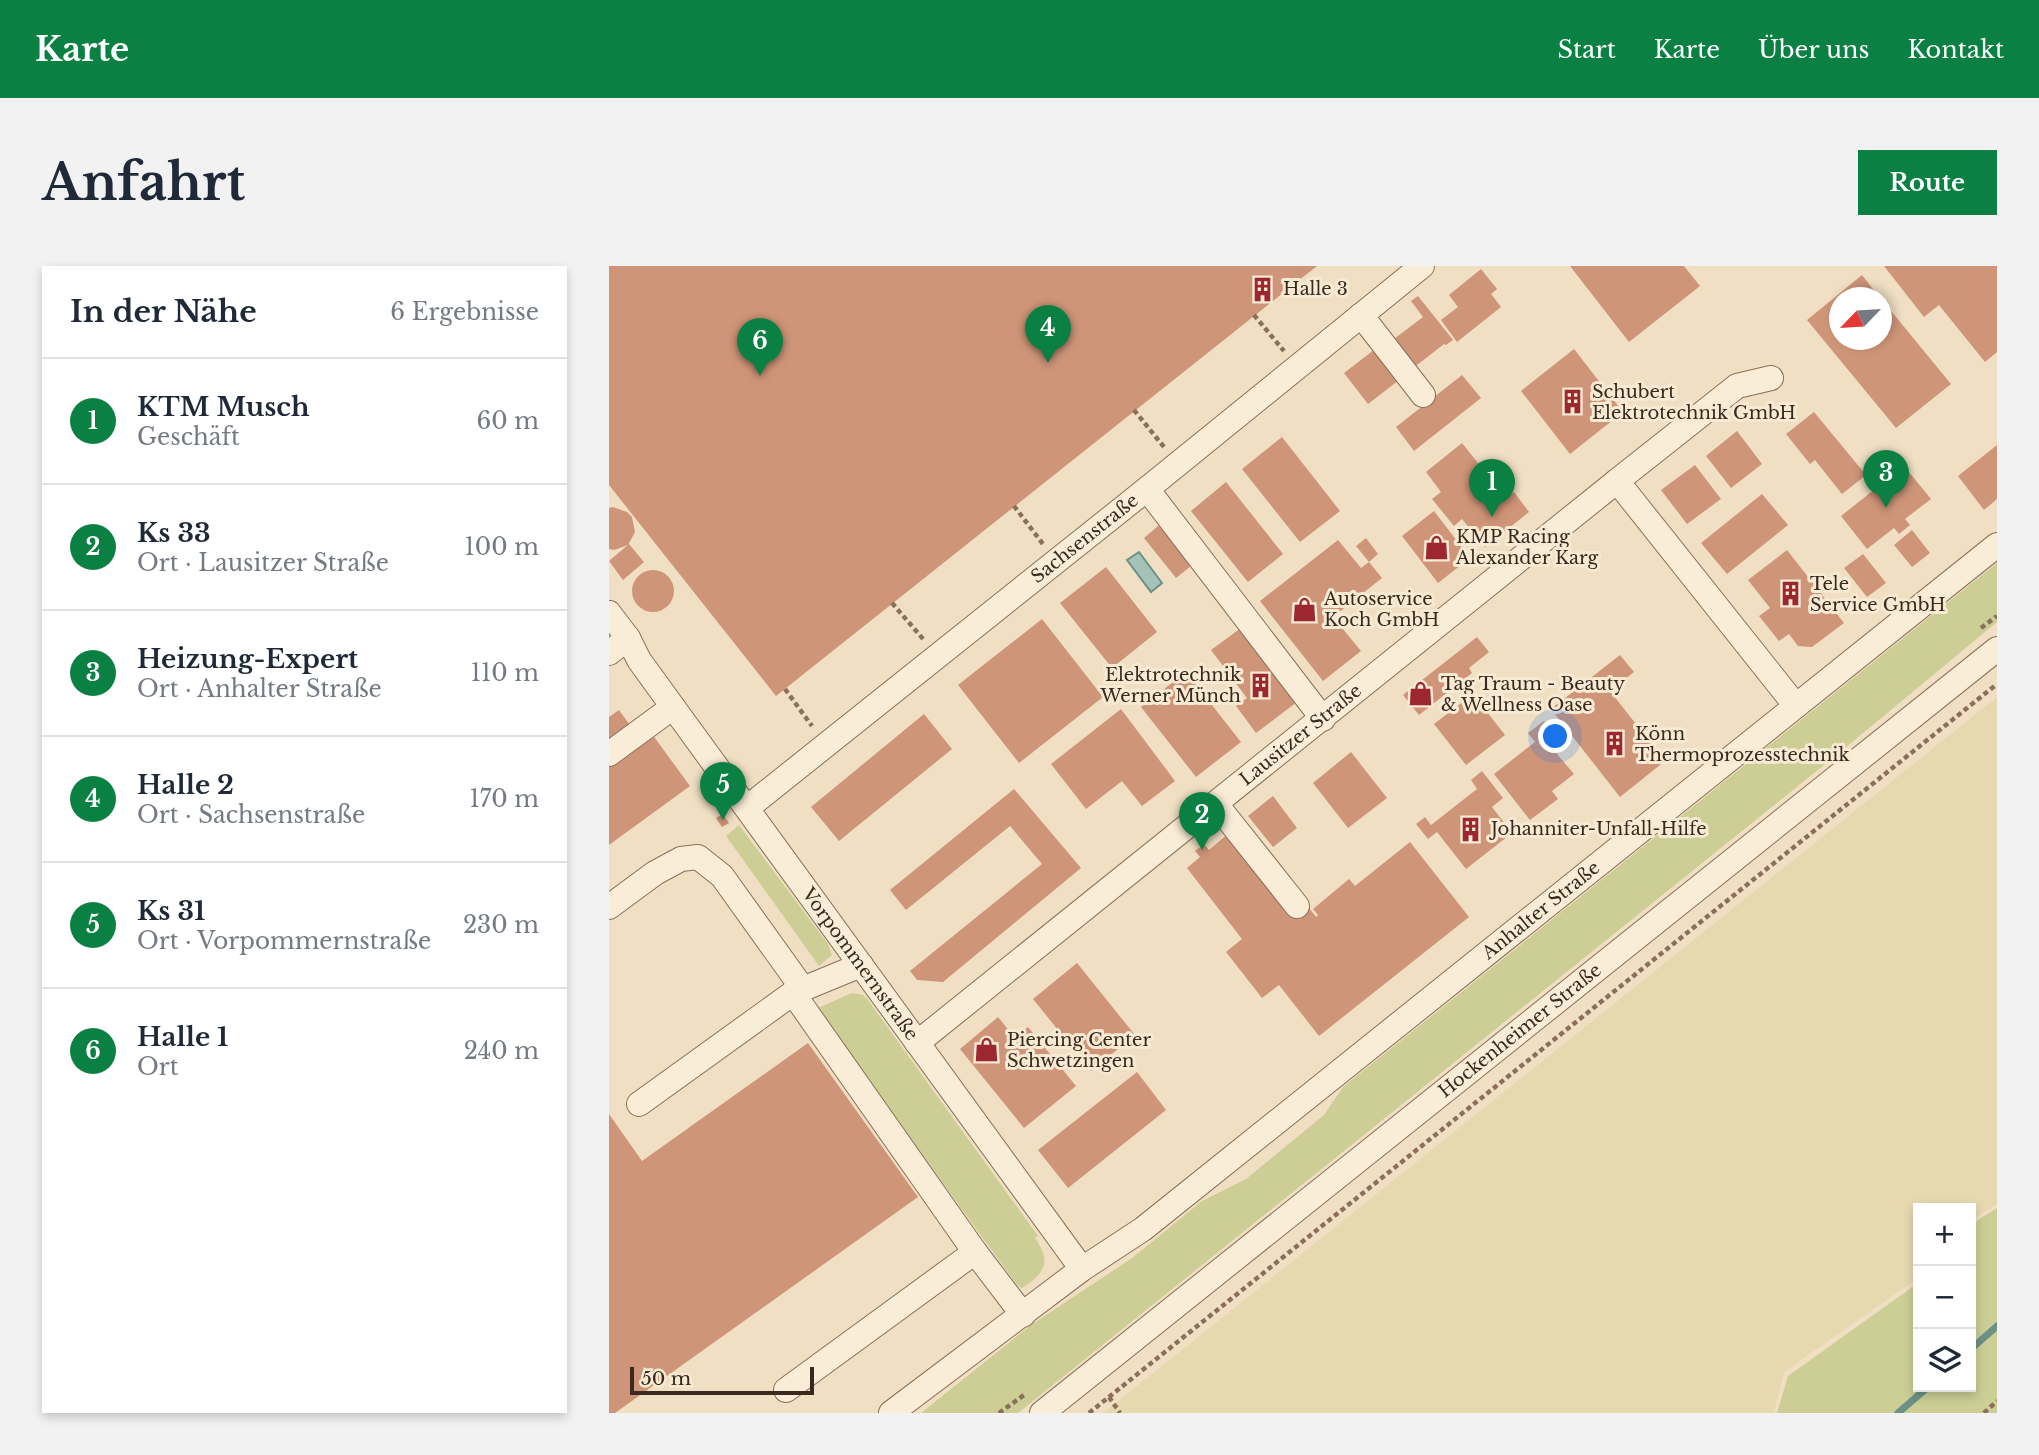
<!DOCTYPE html>
<html lang="de">
<meta charset="utf-8">
<style>
:root{--surface:#fff;--page:#f2f2f3;--text:#1f2937;--muted:#747a83;--line:#e0e1e3;--accent:#0b8043}
body{margin:0;font-family:"Libre Baskerville",serif;background:var(--page);color:var(--text)}
.controls{position:absolute;right:21px;bottom:21px;display:grid;overflow:hidden;border-radius:0px;box-shadow:0 4px 10px #0003}
.controls button{width:63px;height:63px;display:grid;place-items:center;padding:0;border:0;border-bottom:2px solid var(--line);background:var(--surface);color:var(--text);font:35px sans-serif}
.compass{position:absolute;left:1220px;top:21px;width:63px;height:63px;border-radius:50%;background:var(--surface);box-shadow:0 4px 10px #0003;rotate:245deg}
.scale{position:absolute;left:21px;bottom:18px;width:184px;box-sizing:border-box;padding-left:7px;border:4px solid #3a291e;border-top:0;font-size:19px;line-height:24px;white-space:nowrap;color:#3a291e;-webkit-text-stroke:5px #f7ead3;paint-order:stroke}
.you{position:absolute;left:947px;top:471px;width:24px;height:24px;margin:-18px;border:5px solid #fff;border-radius:50%;background:#1a73e8;box-shadow:0 0 0 10px #1a73e833}
.badge{display:grid;place-items:center;width:46px;height:46px;border-radius:50%;background:var(--accent);color:#fff;font-size:23px;font-weight:700}
.pin{position:absolute;translate:-50% -58px;filter:drop-shadow(0 2px 4px #0008)}
.pin::after{content:'';position:absolute;top:37px;width:24px;height:21px;background:inherit;clip-path:polygon(0 0,100% 0,50% 100%)}
.list{margin:0;padding:0;list-style:none}
h2{display:flex;justify-content:space-between;align-items:center;height:91px;margin:0;padding:0 28px;font-size:30px}
h2 small{font-size:23px;font-weight:400;color:var(--muted)}
.list li{display:grid;grid-template-columns:46px 1fr auto;gap:21px;align-items:center;box-sizing:border-box;height:126px;padding:0 28px;border-top:2px solid var(--line)}
.list b{display:block;font-size:26px;white-space:nowrap}
.list p{margin:0;font-size:23px;white-space:nowrap;color:var(--muted)}
.list em{font-size:23px;font-style:normal;color:var(--muted)}
.icon{flex:none;width:38px;height:38px;fill:none;stroke:currentColor;stroke-width:2;stroke-linecap:round;stroke-linejoin:round}
.map{position:relative;flex:none;width:1388px;height:1147px;overflow:hidden;border-radius:0px}
header{display:flex;align-items:center;gap:42px;box-sizing:border-box;height:98px;padding:0 35px;background:var(--accent);color:#fff}
header strong{font-size:33px}
nav{display:flex;gap:38px;margin-inline-start:auto;font-size:24px}
.intro{display:flex;align-items:center;justify-content:space-between;box-sizing:border-box;height:168px;padding:0 42px}
h1{margin:0;font-size:49px}
.button{padding:18px 32px;border-radius:0px;background:var(--accent);color:#fff;font-size:24px;font-weight:700}
main{display:flex;gap:42px;padding:0 42px}
aside{flex:1;background:var(--surface);border-radius:0px;box-shadow:0 4px 10px #0003}
.map>svg:first-child{display:block}
.farmland{fill:#e6d9b0}
.green{fill:#ccce96}
.water{fill:#a5c2b8;stroke:#6c9185;stroke-width:2}
.lines{fill:none;stroke-linecap:round;stroke-linejoin:round}
.stream{stroke:#6c9185;stroke-width:7}
.building{fill:#cf9578}
.minor-casing{stroke:#8b6f59;stroke-width:26}
.path{stroke:#8b6f59;stroke-width:4.5;stroke-dasharray:5 3.5;stroke-linecap:butt}
.minor{stroke:#faedd7;stroke-width:24}
.labels{text-anchor:middle;stroke-width:6;stroke-linejoin:round;paint-order:stroke}
.poi-label{font-size:18px;fill:#3a291e;stroke:#f7ead3;text-anchor:start}
.street-label{font-size:18px;fill:#3a291e;stroke:#f7ead3}
</style>
<header>
<strong>Karte</strong>
<nav><a>Start</a><a>Karte</a><a>Über uns</a><a>Kontakt</a></nav>
</header>
<div class="intro"><h1>Anfahrt</h1><a class="button">Route</a></div>
<main>
<aside>
<h2>In der Nähe<small>6 Ergebnisse</small></h2>
<ul class="list">
<li><span class="badge">1</span><div><b>KTM Musch</b><p>Geschäft</p></div><em>60 m</em></li>
<li><span class="badge">2</span><div><b>Ks 33</b><p>Ort · Lausitzer Straße</p></div><em>100 m</em></li>
<li><span class="badge">3</span><div><b>Heizung-Expert</b><p>Ort · Anhalter Straße</p></div><em>110 m</em></li>
<li><span class="badge">4</span><div><b>Halle 2</b><p>Ort · Sachsenstraße</p></div><em>170 m</em></li>
<li><span class="badge">5</span><div><b>Ks 31</b><p>Ort · Vorpommernstraße</p></div><em>230 m</em></li>
<li><span class="badge">6</span><div><b>Halle 1</b><p>Ort</p></div><em>240 m</em></li>
</ul>
</aside>
<div class="map">
<svg width="1388" height="1147" viewBox="0 0 1388 1147">
<rect width="100%" height="100%" fill="#f0dfc3"/>
<path class="farmland" d="M1388,431V938L1367,951L1362,958V942H1309V1012L1175,1106L1165,1147H494Z"/>
<path class="green" d="M1388,297V356L1230,487L409,1147H312L422,1059L523,992L593,935L637,913L715,849L734,821Z
M130,559L219,678L223,689L210,700L117,570Z
M243,727L254,729L259,734L429,970L426,972C443,996 436,1007 413,1022L408,1019L207,743Z
M1388,942V1147H1168L1179,1110L1309,1017V1121H1362V964L1369,954Z"/>
<path class="water" d="M530,286L553,317L542,326L518,294Z"/>
<g class="lines">
<path class="stream" d="M1362,1083L1388,1060
M1289,1147L1319,1121"/>
</g>
<path class="building" d="M0,0H708L167,430L0,219Z
M961,0H1075L1091,20L1020,76Z
M1275,0H1388V86L1376,96L1330,39L1315,51Z
M872,3L888,23L882,28L892,41L848,76L832,54L849,41L840,29Z
M1253,9L1271,32H1230V74H1273V34L1342,118L1287,162L1198,54Z
M809,30L844,74L837,79L835,78L803,103L781,76L814,51L802,35Z
M770,80L794,111L759,138L735,107Z
M965,83L1014,146L961,188L912,125Z
M853,109L872,132L805,185L787,161Z
M1205,146L1257,209L1233,228L1206,194L1201,198L1177,168Z
M1128,165L1153,198L1122,222L1097,190Z
M673,171L731,245L691,276L633,203Z
M853,177L897,232L905,226L920,246L876,281L853,253L845,260L823,233L832,226L817,206Z
M1388,179V233L1375,244L1349,210Z
M1086,199L1112,233L1078,258L1052,224Z
M1295,200L1322,233L1296,253L1301,259L1290,268L1285,262L1258,283L1232,250Z
M617,216L674,288L639,316L582,245Z
M1153,228L1179,259L1118,308L1092,277Z
M4,241L18,246L23,251L26,266L19,279L5,284L0,283V242Z
M825,245L861,292L829,317L793,270Z
M555,255L587,296L567,312L535,272Z
M1303,264L1321,287L1303,301L1285,279Z
M757,272L769,288L760,296L747,280Z
M729,274L752,302L760,296L773,312L724,351L752,385L714,415L651,335Z
M20,278L35,296L14,314L0,295Z
M1178,284L1235,357L1203,381L1189,380L1180,368L1170,375L1150,350L1161,342L1139,314Z
M1254,288L1277,317L1258,331L1235,302Z
M497,301L548,366L503,402L451,337Z
M23 325a21 21 0 1 1 42 0a21 21 0 1 1-42 0Z
M433,353L494,431L410,497L349,419Z
M632,362L688,436L647,467L627,440L638,432L602,384Z
M868,371L880,386L860,402L863,407L810,449L794,429Z
M1011,389L1025,406L1001,425L1056,495L1011,531L942,443Z
M577,406L632,476L587,511L532,441Z
M864,428L896,469L857,499L825,458Z
M512,443L566,515L533,540L513,515L477,543L442,498Z
M10,444L23,462L0,474V451Z
M315,448L343,483L230,575L202,541Z
M935,455L956,481L948,488L965,508L943,525L949,533L921,554L885,508L926,476L919,467Z
M43,468L81,520L0,579V499Z
M742,486L778,532L739,562L704,517Z
M873,505L894,532L883,541L903,567L857,603L828,566L819,573L807,558L816,551L822,559L868,523L862,514Z
M405,523L472,602L334,716L308,714L301,705L433,598L401,560L297,644L281,624Z
M664,530L688,562L664,581L639,550Z
M114,548L120,557L113,561L107,552Z
M621,566L694,634L707,651L709,649L704,643L740,613L746,620L801,576L860,651L710,770L670,719L653,732L617,686L633,673L578,602L591,591L586,585L595,578L600,584Z
M468,697L526,769L482,805L424,733Z
M389,751L406,772L419,761L467,820L415,862L351,783Z
M199,777L309,931L6,1147H0V848L33,895Z
M528,806L557,844L459,922L429,884Z"/>
<g class="lines">
<defs>
<g id="minor">
<path d="M752,49L814,129"/>
<path d="M1008,215L1128,120L1162,112"/>
<path d="M538,223L714,453"/>
<path id="s1" d="M0,347L19,372L30,394L64,441L473,1003"/>
<path d="M0,387L19,372"/>
<path d="M0,488L64,441"/>
<path d="M607,538L688,640"/>
<path id="s2" d="M138,542L538,223L813,0"/>
<path d="M0,641L46,607L72,593L89,591L113,610L194,723"/>
<path d="M184,727L366,986"/>
<path id="s3" d="M308,777L1008,215L1187,440"/>
<path d="M30,838L184,727L252,699"/>
<path d="M177,1124L366,986L414,1049"/>
<path id="s4" d="M282,1147L473,1003L534,963L1388,279"/>
<path id="s5" d="M433,1147L1388,383"/>
</g>
</defs>
<use href="#minor" class="minor-casing"/>
<path class="path" d="M645,49L675,85
M525,144L555,181
M405,240L434,278
M283,337L315,374
M1372,362L1388,350
M176,423L203,460
M500,1131L511,1147
M390,1147L415,1129
M480,1147L1388,418
M1375,1147L1388,1135"/>
<use href="#minor" class="minor"/>
</g>
<defs>
<symbol id="building-bare" viewBox="-9 -9 18 18"><path d="M-4-6H4V6H1V3H-1V6H-4ZM-2.5-4.3h1.7v1.8h-1.7ZM.8-4.3h1.7v1.8H.8ZM-2.5-1h1.7V.8h-1.7ZM.8-1h1.7V.8H.8Z" fill="#9c2731" stroke="#f7ead3" stroke-width="2.5" paint-order="stroke"/></symbol>
<symbol id="shop-bare" viewBox="-9 -9 18 18"><path d="M-5-2.5h2.3a2.7 3.5 0 0 1 5.4 0H5L5.5 6h-11ZM-1.5-2.5h3a1.5 2.3 0 0 0-3 0Z" fill="#9c2731" stroke="#f7ead3" stroke-width="2.5" paint-order="stroke"/></symbol>
</defs>
<g fill-rule="evenodd">
<use href="#building-bare" x="636" y="6" width="35" height="35"/>
<use href="#building-bare" x="946" y="118" width="35" height="35"/>
<use href="#shop-bare" x="810" y="264" width="35" height="35"/>
<use href="#building-bare" x="1164" y="310" width="35" height="35"/>
<use href="#shop-bare" x="678" y="326" width="35" height="35"/>
<use href="#building-bare" x="634" y="402" width="35" height="35"/>
<use href="#shop-bare" x="794" y="410" width="35" height="35"/>
<use href="#building-bare" x="988" y="460" width="35" height="35"/>
<use href="#building-bare" x="844" y="546" width="35" height="35"/>
<use href="#shop-bare" x="360" y="766" width="35" height="35"/>
</g>
<g class="labels">
<g class="poi-label">
<text x="674" y="29">Halle 3</text>
<text x="983" y="132">Schubert<tspan x="983" dy="21">Elektrotechnik GmbH</tspan></text>
<text x="847" y="277">KMP Racing<tspan x="847" dy="21">Alexander Karg</tspan></text>
<text x="1201" y="324">Tele<tspan x="1201" dy="21">Service GmbH</tspan></text>
<text x="715" y="339">Autoservice<tspan x="715" dy="21">Koch GmbH</tspan></text>
<text x="632" y="415" text-anchor="end">Elektrotechnik<tspan x="632" dy="21">Werner Münch</tspan></text>
<text x="832" y="424">Tag Traum - Beauty<tspan x="832" dy="21">&amp; Wellness Oase</tspan></text>
<text x="1026" y="474">Könn<tspan x="1026" dy="21">Thermoprozesstechnik</tspan></text>
<text x="882" y="569">Johanniter-Unfall-Hilfe</text>
<text x="398" y="780">Piercing Center<tspan x="398" dy="21">Schwetzingen</tspan></text>
</g>
<g class="street-label">
<text dy="6" stroke="none"><textPath href="#s2" startOffset="432">Sachsenstraße</textPath></text>
<text dy="6" stroke="none"><textPath href="#s3" startOffset="492">Lausitzer Straße</textPath></text>
<text dy="6" stroke="none"><textPath href="#s4" startOffset="822">Anhalter Straße</textPath></text>
<text dy="6" stroke="none"><textPath href="#s1" startOffset="432">Vorpommernstraße</textPath></text>
<text dy="6" stroke="none"><textPath href="#s5" startOffset="612">Hockenheimer Straße</textPath></text>
</g>
</g>
</svg>
<div class="controls">
<button>+</button>
<button>−</button>
<button><svg class="icon" aria-label="layers" viewBox="0 0 24 24"><path d="M12 4l9 5-9 5-9-5zM3 14l9 5 9-5"/></svg></button>
</div>
<svg class="compass" viewBox="-18 -18 36 36"><path d="M0-13l5 13h-10z" fill="#e53935"/><path d="M0 13l5-13h-10z" fill="#747a83"/></svg>
<div class="scale">50 m</div>
<div class="you"></div>
<div class="pin badge" style="left:883px;top:251px">1</div>
<div class="pin badge" style="left:593px;top:584px">2</div>
<div class="pin badge" style="left:1277px;top:242px">3</div>
<div class="pin badge" style="left:439px;top:97px">4</div>
<div class="pin badge" style="left:114px;top:554px">5</div>
<div class="pin badge" style="left:151px;top:110px">6</div>
</div>
</main>
